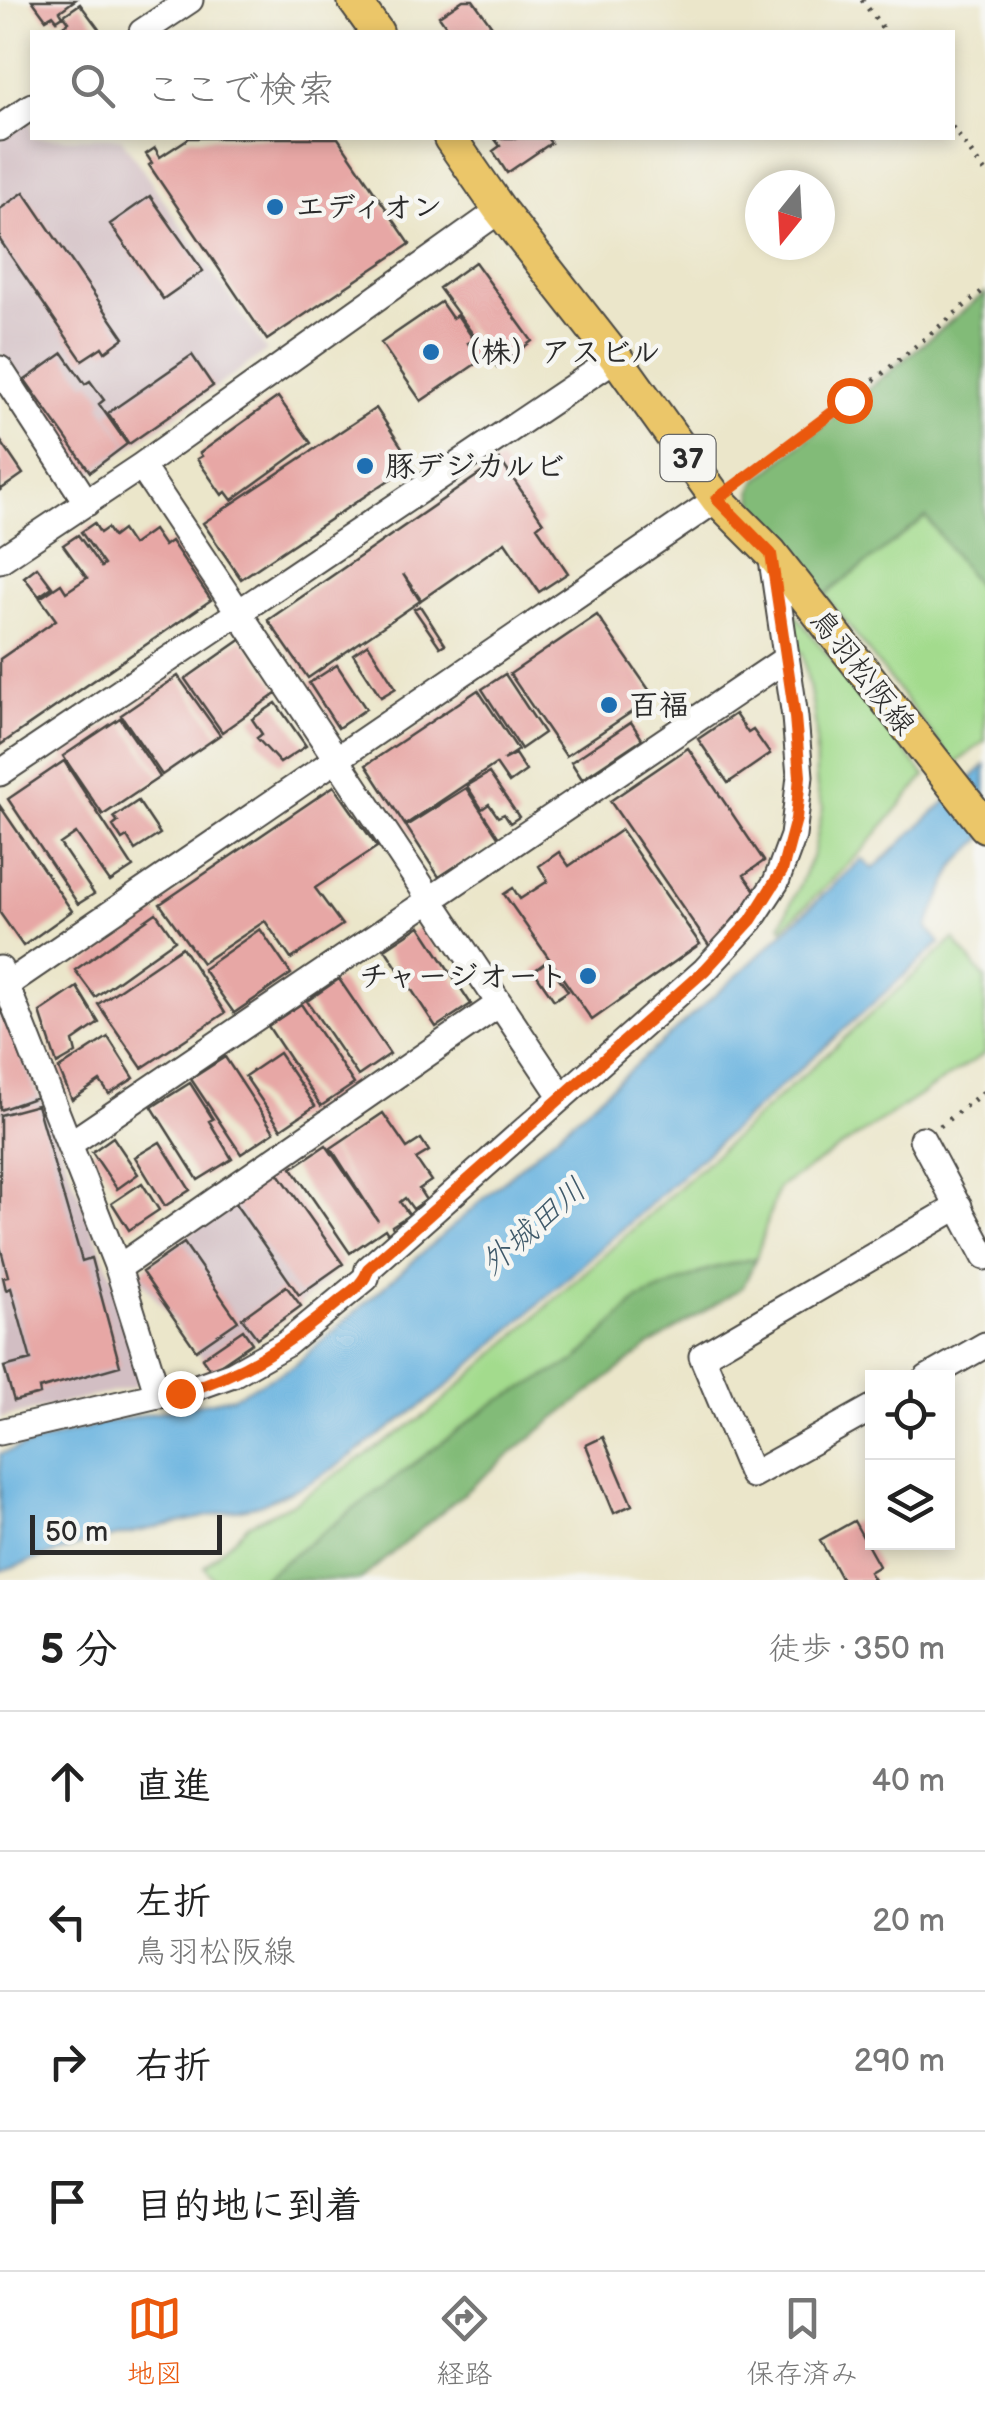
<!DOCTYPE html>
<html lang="ja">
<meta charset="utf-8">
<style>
:root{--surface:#fff;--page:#f2f2f2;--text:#222;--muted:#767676;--line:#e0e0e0;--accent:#ea580c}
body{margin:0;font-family:"Balsamiq Sans","Klee One",sans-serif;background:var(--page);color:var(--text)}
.controls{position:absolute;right:30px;bottom:30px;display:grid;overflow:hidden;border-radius:0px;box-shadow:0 5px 15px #0003}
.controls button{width:90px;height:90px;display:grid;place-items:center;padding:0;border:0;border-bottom:2px solid var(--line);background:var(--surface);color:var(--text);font:50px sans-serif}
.compass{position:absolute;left:745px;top:170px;width:90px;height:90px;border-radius:50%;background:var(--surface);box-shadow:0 5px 15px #0003;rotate:198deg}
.scale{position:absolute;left:30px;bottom:25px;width:192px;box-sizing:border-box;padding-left:10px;border:5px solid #2b2b2b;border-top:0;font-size:28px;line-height:35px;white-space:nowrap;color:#2b2b2b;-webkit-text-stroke:8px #f6f6f2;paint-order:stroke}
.stop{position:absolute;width:30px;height:30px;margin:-22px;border:8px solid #ea580c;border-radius:50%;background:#fff}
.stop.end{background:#ea580c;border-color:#fff;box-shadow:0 2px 10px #0008}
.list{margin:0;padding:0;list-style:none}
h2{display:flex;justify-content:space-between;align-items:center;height:130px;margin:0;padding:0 40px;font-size:42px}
h2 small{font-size:32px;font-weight:400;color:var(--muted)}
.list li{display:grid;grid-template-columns:65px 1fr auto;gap:30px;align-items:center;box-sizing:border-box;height:140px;padding:0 40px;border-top:2px solid var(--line)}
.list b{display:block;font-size:38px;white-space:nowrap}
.list p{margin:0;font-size:32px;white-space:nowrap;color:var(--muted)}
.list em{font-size:32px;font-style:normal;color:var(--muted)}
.icon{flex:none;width:55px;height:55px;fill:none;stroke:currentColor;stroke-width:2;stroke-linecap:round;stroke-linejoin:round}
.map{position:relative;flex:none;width:985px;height:1580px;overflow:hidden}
.search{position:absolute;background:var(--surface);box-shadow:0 5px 15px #0003;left:30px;right:30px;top:30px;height:110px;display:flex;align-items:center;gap:25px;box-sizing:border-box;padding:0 35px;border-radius:0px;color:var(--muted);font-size:38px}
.sheet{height:690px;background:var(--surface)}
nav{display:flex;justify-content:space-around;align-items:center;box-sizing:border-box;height:140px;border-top:2px solid var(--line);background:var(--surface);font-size:28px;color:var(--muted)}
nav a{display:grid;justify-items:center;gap:5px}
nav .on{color:var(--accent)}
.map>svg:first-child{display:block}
.industrial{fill:#d2bec3}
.green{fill:#a3db8d;stroke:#67835c;stroke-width:2.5}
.forest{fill:#82bb78;stroke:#567352;stroke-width:2.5}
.water{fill:#67b2df;stroke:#496e85;stroke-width:2.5}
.building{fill:#e7a7a5}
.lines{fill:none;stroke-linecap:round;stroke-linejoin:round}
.minor-casing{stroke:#484743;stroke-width:29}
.major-casing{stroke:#484743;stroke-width:36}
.path{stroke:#484743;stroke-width:5;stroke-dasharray:2.5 8;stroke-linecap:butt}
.minor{stroke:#fff;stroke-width:25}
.major{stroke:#ebc669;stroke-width:32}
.route{stroke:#ea580c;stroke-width:12}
.poi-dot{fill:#1f6fb2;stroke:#f6f6f2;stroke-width:4}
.labels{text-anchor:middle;stroke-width:9;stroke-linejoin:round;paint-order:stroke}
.shield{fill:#f6f6f2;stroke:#686867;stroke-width:2.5}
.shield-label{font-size:28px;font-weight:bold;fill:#2b2b2b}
.poi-label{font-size:30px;font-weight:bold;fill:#2b2b2b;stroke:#f6f6f2;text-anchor:start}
.street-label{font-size:30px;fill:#2b2b2b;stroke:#f6f6f2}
.water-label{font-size:32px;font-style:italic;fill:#405a6a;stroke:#f6f6f2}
</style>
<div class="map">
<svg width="985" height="1580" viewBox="0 0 985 1580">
<rect width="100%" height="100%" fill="#f6f6f2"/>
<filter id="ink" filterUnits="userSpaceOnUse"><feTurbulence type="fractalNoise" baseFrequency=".01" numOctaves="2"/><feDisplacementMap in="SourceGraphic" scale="20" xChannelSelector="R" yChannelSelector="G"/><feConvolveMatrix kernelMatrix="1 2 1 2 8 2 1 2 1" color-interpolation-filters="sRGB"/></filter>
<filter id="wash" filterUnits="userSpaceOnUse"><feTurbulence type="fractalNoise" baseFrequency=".0048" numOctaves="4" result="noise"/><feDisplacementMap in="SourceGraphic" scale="40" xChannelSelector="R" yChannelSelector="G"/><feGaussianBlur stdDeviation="2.25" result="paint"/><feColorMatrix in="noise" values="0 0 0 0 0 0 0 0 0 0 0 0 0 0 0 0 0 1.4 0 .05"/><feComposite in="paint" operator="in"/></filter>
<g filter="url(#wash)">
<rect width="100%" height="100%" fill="#ebe6ca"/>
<path class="industrial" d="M32,117V138H121L267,351L88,477L0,352V139Z
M0,997L118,1291L141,1375L135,1387L0,1418Z
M275,1169L343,1263L282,1321L212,1371L137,1274Z"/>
<path class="green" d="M927,516L985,596V741L955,764L825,595Z
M783,599L925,776L863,850L783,928L781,925L813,855L823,807C810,783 819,749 815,722C812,698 807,675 802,652L790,653Z
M954,939L985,979V1053L778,1188L756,1258L710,1269L637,1300L577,1360L493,1404L260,1580H214L204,1567L249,1524L295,1502L429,1413Z"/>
<path class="forest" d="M985,293V596L926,517L825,595L756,511L752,491L756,481Z
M756,1258L743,1287L649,1346L525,1442L360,1580H260L493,1404L577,1360L637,1300L710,1269Z"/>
<path class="water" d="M985,765V836L955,865L927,927L940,943L443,1390L334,1468L305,1485L259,1505L91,1542L0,1571V1454L103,1423L233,1397L294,1366L740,973L862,859L873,869Z"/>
<g id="blocks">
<path class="building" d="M32,0H75L60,11L63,16L57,20L53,15L46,19Z
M463,0H473L496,32H444L448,29L439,16Z
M80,4L101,32H54L69,22L64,15Z
M189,138H338L410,244L267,340L149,165L152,163L146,154L155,148L160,157Z
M494,138H547L551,143L507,173L493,151L500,146Z
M24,192L124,338L105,352L102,347L82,360L0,240V209Z
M150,196L203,271L163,299L110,224Z
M475,262L532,341L497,367L439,288Z
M441,302L452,318L457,315L474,340L468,343L480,361L421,401L381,343Z
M63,353L85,384L90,381L104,400L99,404L127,444L90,472L25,380Z
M192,355L213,386L129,444L108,413Z
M278,397L311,443L232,500L226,492L222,495L197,459L202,456L200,453Z
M376,408L413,464L241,579L203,523Z
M0,440L23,474L0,490Z
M500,460L543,522L537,527L568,573L539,592L505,542L421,600L403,574L420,601L308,678L268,620Z
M94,523L100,533L107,528L113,537L122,530L132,545L153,530L164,546L171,541L211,600L0,745V659L56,620L40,598L61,584L66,592L87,578L63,545L78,535L101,567L104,565L81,532Z
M37,567L52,587L39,596L24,577Z
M420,606L445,644L440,647L414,609Z
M597,615L654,697L566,756L510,674Z
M242,639L280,691L222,732L185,679Z
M368,644L396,688L381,697L353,654Z
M337,665L366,709L338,728L309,683Z
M505,674L544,733L521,749L482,689Z
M178,676L220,735L162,775L121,715Z
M478,690L518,750L503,760L515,754L526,771L509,783L496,764L405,825L366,765Z
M276,703L306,746L280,763L257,738L262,734L252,719Z
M735,714L748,733L753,730L770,754L728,783L698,739Z
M120,718L160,777L103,815L63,756Z
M631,722L642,739L582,779L571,762Z
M688,748L764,861L744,875L756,892L710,947L610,801Z
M64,761L133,867L110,882L76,833L60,844L94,894L78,904L8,799Z
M489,773L519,817L510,823L504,814L498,817L489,804L482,809L467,786Z
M334,786L377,847L315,888L342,925L291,959L265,921L202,963L160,904Z
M466,788L499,838L439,877L406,826Z
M138,801L160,834L135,850L127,837L122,840L113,826L118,822L114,817Z
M0,806L72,911L23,946L0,913Z
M621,830L700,944L592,1020L504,894L513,888L520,899L548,881L539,866L559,852L569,866Z
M156,913L175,940L95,997L75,970Z
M420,926L471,1004L436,1027L385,949Z
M260,929L291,974L234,1013L203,969Z
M182,947L225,1013L142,1068L98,1004Z
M547,961L568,991L554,1000L534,971Z
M339,979L390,1054L358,1076L307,1001Z
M77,987L99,1023L73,1041L76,1053L57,1064L40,1012Z
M301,1004L354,1084L321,1106L268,1026Z
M0,1006L37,1097L0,1110Z
M108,1037L134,1078L109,1094L100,1081L72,1100L59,1069Z
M279,1053L315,1106L281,1129L245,1076Z
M225,1057L274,1132L241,1154L191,1079Z
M190,1083L213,1119L209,1121L232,1159L198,1180L152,1107Z
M37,1105L82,1261L91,1258L120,1366L39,1389L40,1394L14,1401L4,1367L31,1360L11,1288L6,1290L3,1277L8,1276L0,1246V1115Z
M383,1113L407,1148L421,1139L429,1151L416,1159L431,1181L419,1189L426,1200L413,1209L405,1198L400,1202L409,1215L392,1226L394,1230L388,1234L385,1229L350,1253L292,1168L326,1145L378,1221L331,1148Z
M113,1137L138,1174L117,1189L92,1152Z
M160,1142L190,1190L165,1206L135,1157Z
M277,1171L343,1264L299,1295L234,1202Z
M142,1183L159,1210L129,1230L112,1203Z
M184,1243L238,1321L196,1350L142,1272Z
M286,1286L301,1306L257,1338L242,1318Z
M243,1330L252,1343L211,1371L202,1358Z
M603,1437L632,1505L614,1513L586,1445Z
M854,1521L879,1566L869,1572L874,1580H842L820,1540Z"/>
</g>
</g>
<g filter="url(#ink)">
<use href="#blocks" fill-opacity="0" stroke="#484743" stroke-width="2.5"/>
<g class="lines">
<defs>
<path id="minor" d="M142,32L190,0
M0,128L32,106
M0,369L87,503
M141,466L562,1097
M0,560L141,466L500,210
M0,773L616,358
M0,969L118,1268L158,1395
M6,985L717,499
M922,1139L985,1257
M71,1143L784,660
M118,1268L499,1004
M927,1378L985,1345
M872,1408L752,1475L702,1356L959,1206
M0,1432L158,1395L180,1393L233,1374L286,1344L366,1278L368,1269L705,970L751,920L776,882L793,836L800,776L795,717L771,553"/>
<path id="major" d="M354,0L377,32
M450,138L500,210L616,358L717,499L771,553L985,826"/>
</defs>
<use href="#minor" class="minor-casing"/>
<use href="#major" class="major-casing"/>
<path class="path" d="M862,0L885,32
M952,127L985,172
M740,482L849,401L985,289
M940,1126L985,1091"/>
<use href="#minor" class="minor"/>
<use href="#major" class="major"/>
</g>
</g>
<g class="lines" filter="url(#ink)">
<path class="route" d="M180,1393C241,1375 289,1344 337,1303C349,1293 365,1284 368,1269L705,970L751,920L782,871L796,819L800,776L795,717L771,554L717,499L849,400"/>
</g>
<g class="poi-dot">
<circle cx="275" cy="207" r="10"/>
<circle cx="431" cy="352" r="10"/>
<circle cx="365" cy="466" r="10"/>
<circle cx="609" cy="705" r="10"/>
<circle cx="588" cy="976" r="10"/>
</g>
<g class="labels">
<rect class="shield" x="660.5" y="435" width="55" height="46" rx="8"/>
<g class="shield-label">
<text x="688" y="468">37</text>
</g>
<g class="poi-label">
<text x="295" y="217">エディオン</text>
<text x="451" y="362">（株）アスビル</text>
<text x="385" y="476">豚デジカルビ</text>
<text x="629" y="715">百福</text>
<text x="568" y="986" text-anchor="end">チャージオート</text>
</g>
<g class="street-label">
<text transform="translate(863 672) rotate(52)" y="10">鳥羽松阪線</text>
</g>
<g class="water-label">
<text transform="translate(533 1226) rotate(-41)" y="11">外城田川</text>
</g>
</g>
</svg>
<div class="controls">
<button><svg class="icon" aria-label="locate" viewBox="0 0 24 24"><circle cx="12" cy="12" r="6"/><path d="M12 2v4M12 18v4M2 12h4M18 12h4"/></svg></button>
<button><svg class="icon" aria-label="layers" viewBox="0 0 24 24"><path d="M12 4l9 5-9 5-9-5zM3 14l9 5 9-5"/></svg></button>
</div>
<svg class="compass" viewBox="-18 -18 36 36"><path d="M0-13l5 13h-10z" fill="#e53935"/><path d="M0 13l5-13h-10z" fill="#767676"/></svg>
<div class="scale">50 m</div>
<div class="stop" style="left:849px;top:400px"></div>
<div class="stop end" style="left:180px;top:1393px"></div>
<div class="search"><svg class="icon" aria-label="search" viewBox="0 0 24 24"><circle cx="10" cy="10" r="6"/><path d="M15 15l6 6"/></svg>ここで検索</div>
</div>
<section class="sheet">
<h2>5 分<small>徒歩 · 350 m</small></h2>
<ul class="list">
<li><svg class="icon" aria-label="ahead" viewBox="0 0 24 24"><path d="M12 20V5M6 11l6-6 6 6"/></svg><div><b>直進</b></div><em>40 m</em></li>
<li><svg class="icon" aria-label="left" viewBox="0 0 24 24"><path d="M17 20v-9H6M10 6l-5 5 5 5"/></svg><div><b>左折</b><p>鳥羽松阪線</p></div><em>20 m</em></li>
<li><svg class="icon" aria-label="right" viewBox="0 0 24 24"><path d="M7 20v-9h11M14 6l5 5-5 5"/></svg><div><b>右折</b></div><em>290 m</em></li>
<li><svg class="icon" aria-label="arrive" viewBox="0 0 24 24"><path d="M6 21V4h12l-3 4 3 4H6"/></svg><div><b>目的地に到着</b></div></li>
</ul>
</section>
<nav>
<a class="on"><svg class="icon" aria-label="map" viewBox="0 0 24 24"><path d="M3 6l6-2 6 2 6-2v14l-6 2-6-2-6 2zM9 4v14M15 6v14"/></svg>地図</a>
<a><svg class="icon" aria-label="directions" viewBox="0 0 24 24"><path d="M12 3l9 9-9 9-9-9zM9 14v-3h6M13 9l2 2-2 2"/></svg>経路</a>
<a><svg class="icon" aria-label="saved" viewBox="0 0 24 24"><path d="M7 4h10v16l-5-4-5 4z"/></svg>保存済み</a>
</nav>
